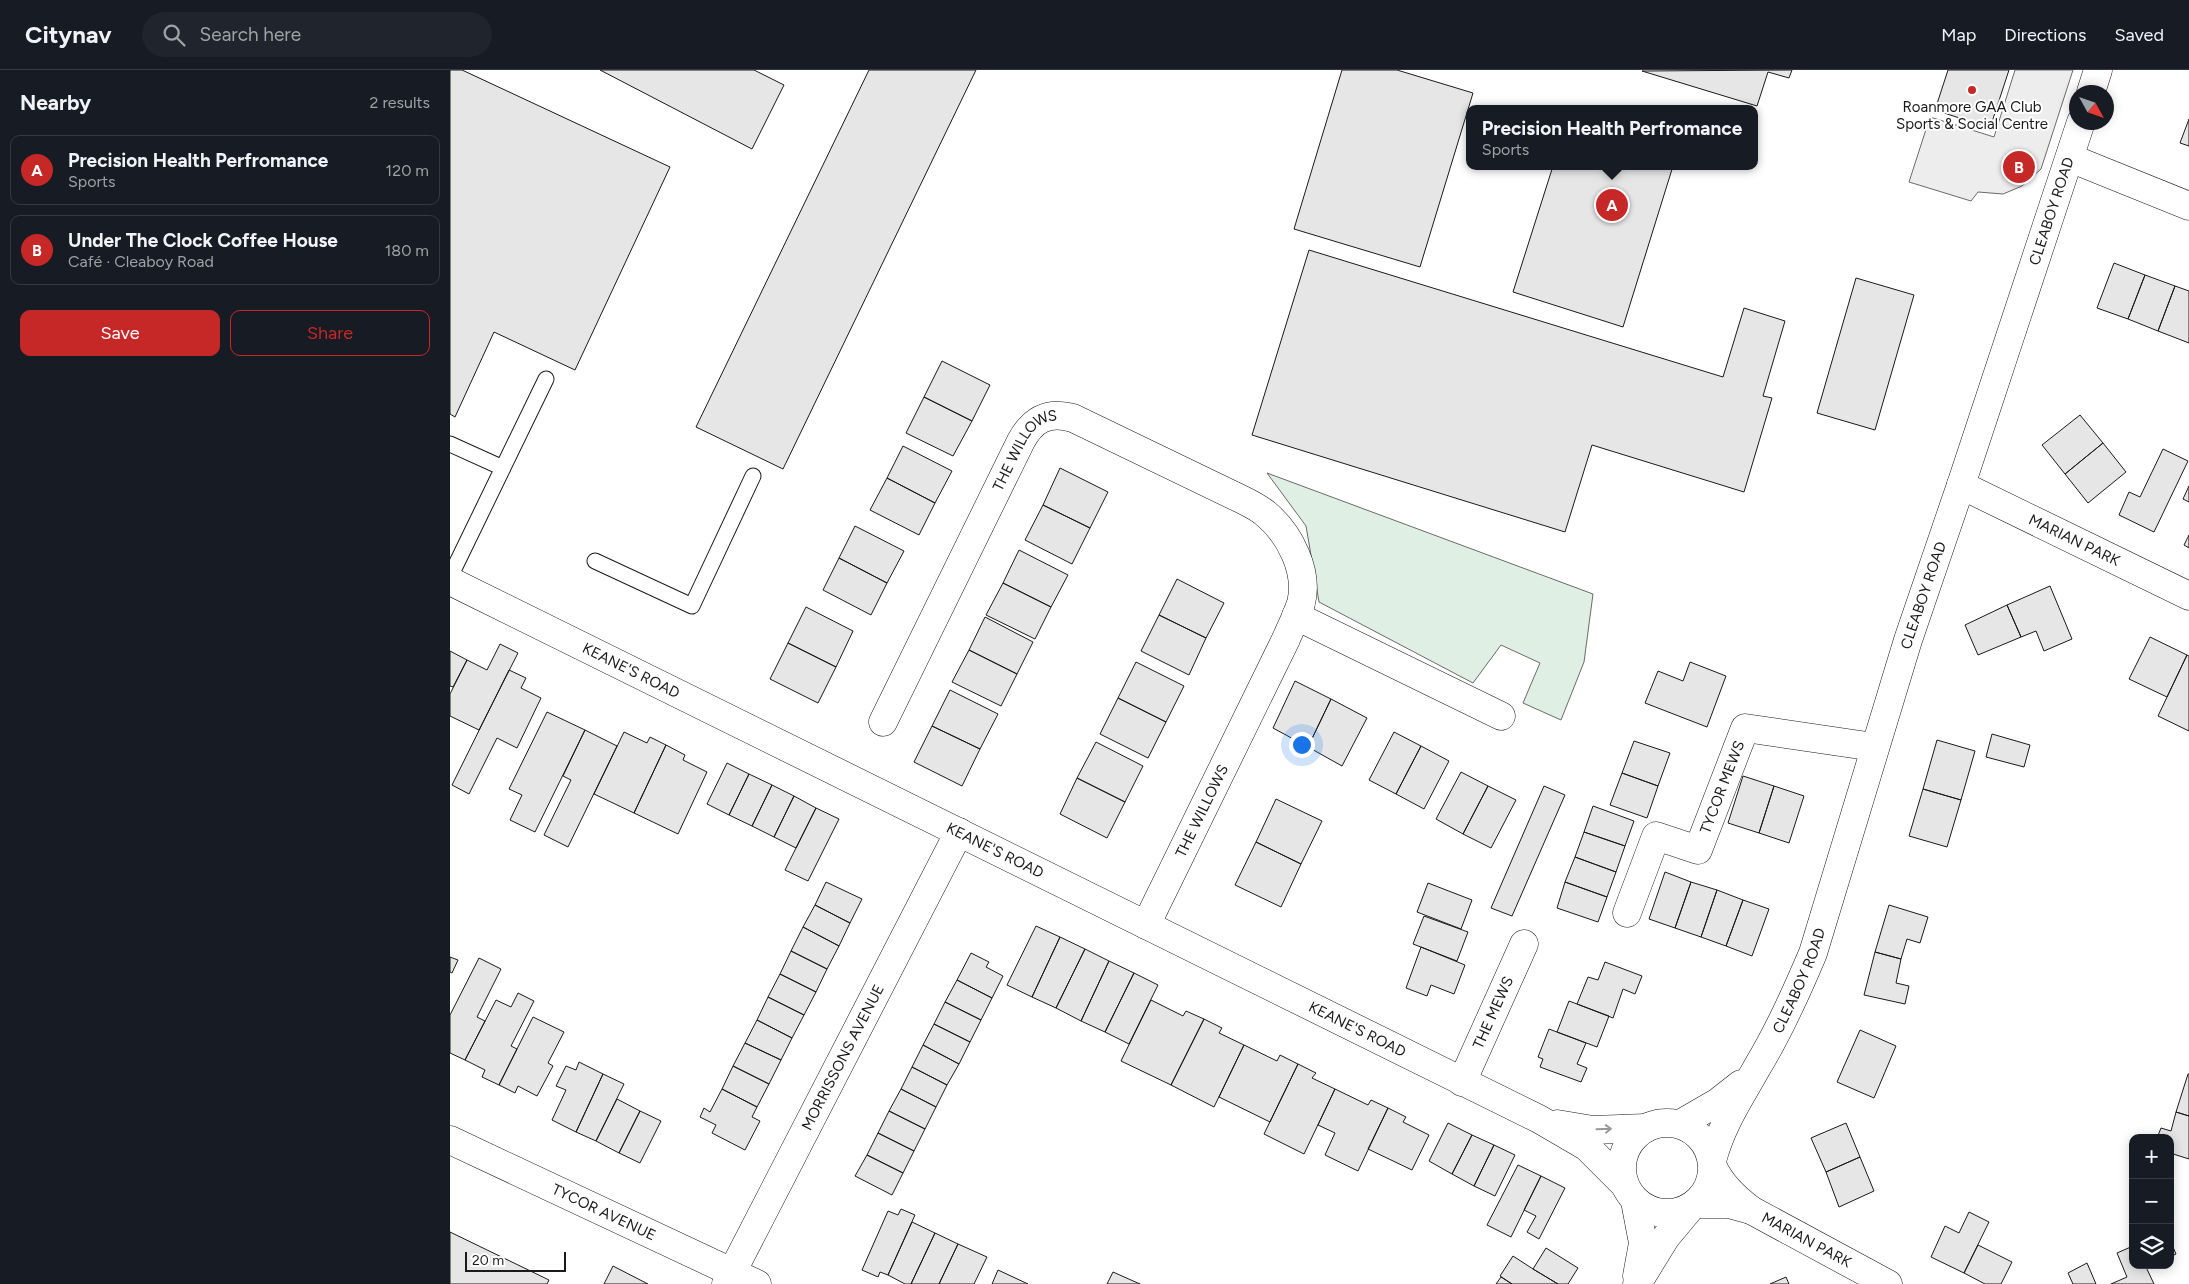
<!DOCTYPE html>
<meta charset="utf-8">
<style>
:root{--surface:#171b24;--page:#20242c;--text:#f1f3f6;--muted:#9ea1a6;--line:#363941;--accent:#c62828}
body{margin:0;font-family:Figtree,sans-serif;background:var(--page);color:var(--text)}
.controls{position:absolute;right:15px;bottom:15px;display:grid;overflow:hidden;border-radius:10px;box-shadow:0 2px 12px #0003}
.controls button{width:45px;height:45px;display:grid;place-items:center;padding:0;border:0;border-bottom:1px solid var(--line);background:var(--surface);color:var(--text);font:25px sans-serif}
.compass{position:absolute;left:1619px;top:15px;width:45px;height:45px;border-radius:50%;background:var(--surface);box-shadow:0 2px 12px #0003;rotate:130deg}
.scale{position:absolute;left:15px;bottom:12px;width:101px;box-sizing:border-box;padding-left:5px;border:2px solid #1a1a1a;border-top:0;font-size:14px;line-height:18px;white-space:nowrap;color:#1a1a1a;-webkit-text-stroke:4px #fff;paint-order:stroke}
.you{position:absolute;left:851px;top:674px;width:18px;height:18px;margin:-12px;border:4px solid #fff;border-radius:50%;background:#1a73e8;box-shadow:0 0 0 8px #1a73e833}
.badge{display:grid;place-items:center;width:32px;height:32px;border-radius:50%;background:var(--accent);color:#fff;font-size:16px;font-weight:700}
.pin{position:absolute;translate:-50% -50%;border:2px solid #fff;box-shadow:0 1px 5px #0006}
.popup{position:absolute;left:1016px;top:35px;width:292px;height:65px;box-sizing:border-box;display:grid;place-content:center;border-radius:10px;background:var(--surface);filter:drop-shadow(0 1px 4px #0005);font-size:16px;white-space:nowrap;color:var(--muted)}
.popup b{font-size:19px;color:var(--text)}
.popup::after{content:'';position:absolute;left:50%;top:100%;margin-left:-10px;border:10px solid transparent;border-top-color:var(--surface)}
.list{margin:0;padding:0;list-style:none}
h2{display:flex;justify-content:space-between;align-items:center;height:65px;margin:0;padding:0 20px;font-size:21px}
h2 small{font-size:16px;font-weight:400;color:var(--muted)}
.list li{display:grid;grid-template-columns:32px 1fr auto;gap:15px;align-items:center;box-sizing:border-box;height:70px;margin:0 10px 10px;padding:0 10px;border:1px solid var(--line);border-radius:10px}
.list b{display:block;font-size:19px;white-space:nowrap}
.list p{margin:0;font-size:16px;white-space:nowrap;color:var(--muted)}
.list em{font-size:16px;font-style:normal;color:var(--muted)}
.actions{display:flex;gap:10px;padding:15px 20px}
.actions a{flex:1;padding:11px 0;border:1px solid var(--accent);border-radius:10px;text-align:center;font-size:18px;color:var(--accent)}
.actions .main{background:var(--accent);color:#fff}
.icon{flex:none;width:28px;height:28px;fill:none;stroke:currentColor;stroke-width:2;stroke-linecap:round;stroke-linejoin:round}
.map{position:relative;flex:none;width:1739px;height:1214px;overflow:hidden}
header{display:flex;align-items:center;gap:30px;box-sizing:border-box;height:70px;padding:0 25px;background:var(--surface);border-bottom:1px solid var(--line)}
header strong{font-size:24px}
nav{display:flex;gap:28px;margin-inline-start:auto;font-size:18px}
.search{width:350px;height:45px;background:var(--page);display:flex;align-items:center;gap:12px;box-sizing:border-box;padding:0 18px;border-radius:28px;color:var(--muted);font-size:19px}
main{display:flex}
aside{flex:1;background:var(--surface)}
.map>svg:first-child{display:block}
.green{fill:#e0efe3;stroke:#6a6a6a}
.parking{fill:#ededed;stroke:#6a6a6a}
.building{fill:#e6e6e6;stroke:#1a1a1a}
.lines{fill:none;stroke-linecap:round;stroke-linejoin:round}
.lane-casing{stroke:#1a1a1a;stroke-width:17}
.street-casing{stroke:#1a1a1a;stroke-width:29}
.secondary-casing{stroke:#1a1a1a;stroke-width:29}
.lane{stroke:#fff;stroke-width:15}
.street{stroke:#fff;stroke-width:28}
.secondary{stroke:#fff;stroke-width:28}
.oneway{stroke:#989898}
.poi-dot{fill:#c62828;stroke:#fff;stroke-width:2}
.labels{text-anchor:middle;stroke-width:4;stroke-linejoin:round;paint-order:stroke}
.poi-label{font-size:15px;fill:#1a1a1a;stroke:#fff}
.street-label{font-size:15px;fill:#1a1a1a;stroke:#fff}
</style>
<header>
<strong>Citynav</strong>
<div class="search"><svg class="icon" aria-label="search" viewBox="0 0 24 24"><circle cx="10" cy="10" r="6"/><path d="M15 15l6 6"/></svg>Search here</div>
<nav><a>Map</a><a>Directions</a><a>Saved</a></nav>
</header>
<main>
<aside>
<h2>Nearby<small>2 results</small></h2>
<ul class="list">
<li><span class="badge">A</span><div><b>Precision Health Perfromance</b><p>Sports</p></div><em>120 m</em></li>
<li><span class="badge">B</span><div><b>Under The Clock Coffee House</b><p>Café · Cleaboy Road</p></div><em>180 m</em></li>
</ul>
<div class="actions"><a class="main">Save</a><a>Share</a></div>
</aside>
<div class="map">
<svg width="1739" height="1214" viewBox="0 0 1739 1214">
<rect width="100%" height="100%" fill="#fff"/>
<path class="green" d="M817,403L1143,524L1134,592L1111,650L1073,633L1090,593L1051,575L1023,613L869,532L856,456Z"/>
<path class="parking" d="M1565,0H1623L1591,99L1572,116L1553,124L1528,122L1521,131L1459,112L1480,47L1544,67Z"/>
<path class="building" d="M0,0H12L220,97L125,300L44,262L5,347L0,344Z
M150,0H304L334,15L302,79Z
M419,0H526L333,399L246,357Z
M892,0H947L1023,23L970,197L844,159Z
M1342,0L1339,8L1318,2L1307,36L1192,1Z
M1498,0H1559L1540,58L1485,40Z
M1739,49V76L1730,73Z
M1103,96H1223L1173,257L1063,222Z
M859,180L1273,307L1294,238L1335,251L1313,326L1322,328L1294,422L1142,375L1115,462L802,365Z
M1664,193L1695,205L1678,249L1647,238Z
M1695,205L1725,216L1708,261L1678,249Z
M1406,208L1464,225L1425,360L1367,343Z
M1725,216L1739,221V273L1708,261Z
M492,291L540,315L522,351L474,327Z
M474,327L522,351L503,386L456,363Z
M1630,345L1653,373L1615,404L1592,375Z
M1653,373L1676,402L1638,433L1615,404Z
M453,376L502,401L485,433L437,408Z
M1713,379L1738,391L1704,462L1669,445L1679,422L1690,427Z
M610,398L658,422L640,458L593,435Z
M437,408L485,433L469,465L420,440Z
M1739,416V432L1733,429Z
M593,435L640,458L622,494L575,470Z
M405,456L454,481L437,513L389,488Z
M1739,465V478L1734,475Z
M569,480L618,505L601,537L553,513Z
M389,488L437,513L421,545L373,520Z
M727,509L774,533L756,568L709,545Z
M553,513L601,537L585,569L536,545Z
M1600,516L1622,569L1594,581L1586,561L1571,567L1557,535Z
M1557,535L1571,567L1528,585L1515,555Z
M356,537L403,561L386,597L338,573Z
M709,545L756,568L739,605L691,581Z
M535,547L583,572L567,604L519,580Z
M1700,567L1737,585L1717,627L1679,609Z
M338,573L386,597L368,633L320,609Z
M50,574L68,583L29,660L0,646V624L17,590L37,600Z
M519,580L567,604L551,636L502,612Z
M0,581L17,590L3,617L0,616Z
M1737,585L1739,586V661L1708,646Z
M686,592L734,616L716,652L668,628Z
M1240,592L1276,606L1257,657L1195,633L1208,601L1233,611Z
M59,600L76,608L71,618L91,628L67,678L47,668L19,724L2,715Z
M845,611L881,629L858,677L823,658Z
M500,620L548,644L530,679L482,656Z
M668,628L716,652L698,688L650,664Z
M881,629L917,648L892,696L858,677Z
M97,642L135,660L85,762L60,750L72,725L59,719Z
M482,656L530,679L512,716L464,692Z
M135,660L167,676L118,777L94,765L121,710L113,706Z
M174,662L197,673L200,667L216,675L184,743L144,724Z
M944,662L971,676L946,724L919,710Z
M1542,664L1580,675L1574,697L1536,687Z
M1487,670L1525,681L1511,730L1473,719Z
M1184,671L1220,683L1208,716L1172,703Z
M646,672L693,696L675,732L627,708Z
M216,675L235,685L233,690L257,702L228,764L184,743Z
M971,676L999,691L974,739L946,724Z
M277,693L299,704L279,745L257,734Z
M1011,702L1038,716L1013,764L986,749Z
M1172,703L1208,716L1197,748L1160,735Z
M299,704L322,715L302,756L279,745Z
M1293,706L1324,716L1309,763L1278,753Z
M627,708L675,732L657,768L610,744Z
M322,715L344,726L324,767L302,756Z
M1038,716L1066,730L1041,778L1013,764Z
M1094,716L1115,725L1062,846L1041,838Z
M1324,716L1354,726L1339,773L1309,763Z
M1473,719L1511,730L1497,777L1459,766Z
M344,726L366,738L346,778L324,767Z
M826,729L872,751L851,794L806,772Z
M1143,736L1184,751L1175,776L1134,762Z
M366,738L389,749L358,811L335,800Z
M1134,762L1175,776L1166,802L1125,787Z
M806,772L851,794L831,837L785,815Z
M1125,787L1166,802L1157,827L1115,812Z
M1215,802L1241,812L1225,858L1199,849Z
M376,812L412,829L400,853L365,835Z
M1115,812L1157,827L1148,852L1107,838Z
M1241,812L1267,820L1251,867L1225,858Z
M978,813L1022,830L1011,859L967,842Z
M1267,820L1293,830L1276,876L1251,867Z
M1293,830L1319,839L1302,886L1276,876Z
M365,835L400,853L389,876L353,857Z
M1439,835L1478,847L1470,873L1457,869L1451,889L1425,882Z
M974,846L1018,862L1007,891L963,874Z
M586,856L610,867L582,927L557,915Z
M353,857L389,876L377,899L341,881Z
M610,867L635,879L606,938L582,927Z
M971,877L1015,895L1004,924L981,915L977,926L956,918Z
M635,879L659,891L631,951L606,938Z
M341,881L377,899L366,922L330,904Z
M1425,882L1451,889L1446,913L1459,916L1455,934L1414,925Z
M521,883L539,892L536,897L553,906L542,928L507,910Z
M0,887L8,890L2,903L0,902Z
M29,888L51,899L27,947L35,951L15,990L0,983V945Z
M659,891L684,903L655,962L631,951Z
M1155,892L1192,906L1185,924L1173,919L1163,948L1127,934L1138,907L1148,910Z
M684,903L708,915L679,974L655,962Z
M330,904L366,922L354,945L318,927Z
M507,910L542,928L531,950L495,932Z
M68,923L84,931L61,976L67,979L49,1015L32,1007L35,1000L15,990L46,930L61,937Z
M318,927L354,945L342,968L307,950Z
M701,930L733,946L736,941L754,949L721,1015L671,991Z
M1119,931L1159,946L1147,977L1107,962Z
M495,932L531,950L520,972L484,954Z
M83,947L114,962L98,993L103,996L87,1026L68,1016L65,1023L49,1015Z
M754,949L772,958L769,963L794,975L764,1037L721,1015Z
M307,950L342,968L331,990L295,973Z
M484,954L520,972L509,994L473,975Z
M1099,959L1136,973L1127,994L1137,998L1131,1012L1090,997L1093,989L1088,987Z
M1410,960L1446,976L1424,1028L1387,1012Z
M295,973L331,990L319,1014L283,996Z
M473,975L509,994L497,1015L462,997Z
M794,975L827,991L830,985L848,994L820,1052L769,1027Z
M129,992L153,1004L126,1062L102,1050L116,1020L106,1016L116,996L126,1000Z
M848,994L866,1003L862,1008L885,1019L854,1084L814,1064Z
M283,996L319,1014L307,1037L272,1019Z
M462,997L497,1015L486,1037L451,1019Z
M153,1004L174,1014L146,1071L126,1062Z
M1738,1004H1739V1046L1726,1042Z
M272,1019L307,1037L302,1047L310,1051L295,1080L262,1063L266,1055L250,1047L254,1038L260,1042Z
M451,1019L486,1037L475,1059L439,1041Z
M885,1019L918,1035L921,1030L938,1038L908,1101L875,1085L885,1063L868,1055Z
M167,1029L190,1041L169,1083L146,1071Z
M938,1038L956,1047L953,1052L979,1065L962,1100L918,1079Z
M190,1041L211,1051L190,1093L169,1083Z
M439,1041L475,1059L464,1081L428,1063Z
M1726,1042L1739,1046V1089L1720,1083V1068H1707L1711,1058L1721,1061Z
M998,1053L1022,1065L1002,1104L979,1091Z
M1396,1053L1410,1087L1376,1102L1361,1068Z
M428,1063L464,1081L453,1103L417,1085Z
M1022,1065L1044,1075L1024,1116L1002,1104Z
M1044,1075L1065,1085L1045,1126L1024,1116Z
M417,1085L453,1103L442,1125L405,1106Z
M1410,1087L1424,1121L1389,1137L1376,1102Z
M1068,1095L1091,1106L1061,1167L1037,1155Z
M1091,1106L1115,1118L1089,1169L1077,1162L1086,1146L1074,1140Z
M451,1139L465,1145L438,1205L430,1202L428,1207L412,1200L438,1141L448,1145Z
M1519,1142L1539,1152L1514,1203L1481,1187L1495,1156L1509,1163Z
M462,1152L485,1163L461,1214H455L438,1205Z
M0,1162L99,1210L97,1214H0Z
M485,1163L508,1174L489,1214H461Z
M1720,1170L1726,1184L1720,1187Z
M508,1174L537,1187L524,1214H489Z
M1528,1175L1562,1192L1551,1214H1535L1514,1203Z
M1683,1176V1195H1701L1696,1197L1704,1214H1661L1677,1207L1667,1183Z
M1096,1178L1128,1198L1118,1214H1108L1083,1199Z
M1063,1186L1083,1199L1108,1214H1062L1050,1206Z
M1637,1193L1646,1214H1623L1618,1203Z
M163,1196L198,1214H154Z
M548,1200L578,1214H542Z
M663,1202L690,1214H657Z
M1051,1207L1062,1214H1046Z
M1336,1207L1339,1214H1320Z"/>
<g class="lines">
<defs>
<path id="lane" d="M0,374L53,398
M145,491L242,536L303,406
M0,507L96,309"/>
<g id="street">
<path d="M1620,88L1739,136"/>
<path id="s1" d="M1511,415L1739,526"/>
<path d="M846,546L1051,646"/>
<path id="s2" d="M433,652L571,371C583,349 598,341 623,348L793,430C801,434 809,438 816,444C840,464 859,502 851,533C847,546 841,557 836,569L696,855"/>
<path id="s3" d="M1177,843L1206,766L1248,780L1295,658L1424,677"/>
<path id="s4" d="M1012,1012L1074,874"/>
<path id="s5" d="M0,1070L307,1214"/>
<path id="s6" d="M1263,1097C1271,1115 1285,1128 1301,1140L1438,1214"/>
<path d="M1246,1134H1279L1301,1140"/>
<path id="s7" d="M276,1214L509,762"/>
</g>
<g id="secondary">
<path d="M1641,22L1648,0"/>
<path id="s8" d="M0,511L1089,1049L1137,1077L1175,1115"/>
<circle cx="1217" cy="1098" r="45"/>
<path d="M1107,1054L1143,1060L1196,1058"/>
<path d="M1230,1054L1268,1032L1291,1014"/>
<path id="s9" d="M1262,1091C1271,1055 1291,1026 1309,994C1330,959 1347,921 1363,883L1458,570L1511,415L1631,52"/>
<path d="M1185,1131L1193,1173L1187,1206"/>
<path d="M1187,1214L1216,1167L1241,1137"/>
</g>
</defs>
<use href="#lane" class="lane-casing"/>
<use href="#street" class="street-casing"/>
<use href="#secondary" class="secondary-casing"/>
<use href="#lane" class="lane"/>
<use href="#street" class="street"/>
<use href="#secondary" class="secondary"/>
</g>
<defs><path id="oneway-shaft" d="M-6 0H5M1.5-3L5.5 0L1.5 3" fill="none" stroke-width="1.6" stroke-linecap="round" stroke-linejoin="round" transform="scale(1.25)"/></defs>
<use class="oneway" href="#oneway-shaft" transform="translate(1154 1059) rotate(-2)"/>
<circle class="poi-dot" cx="1522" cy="20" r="5"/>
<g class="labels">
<g class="poi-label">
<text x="1522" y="42">Roanmore GAA Club<tspan x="1522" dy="17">Sports &amp; Social Centre</tspan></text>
</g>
<g class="street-label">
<text dy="5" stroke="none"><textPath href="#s9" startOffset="1011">CLEABOY ROAD</textPath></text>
<text dy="5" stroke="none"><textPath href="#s2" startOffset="309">THE WILLOWS</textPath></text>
<text dy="5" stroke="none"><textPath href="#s1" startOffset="126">MARIAN PARK</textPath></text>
<text dy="5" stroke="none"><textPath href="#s9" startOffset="606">CLEABOY ROAD</textPath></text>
<text dy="5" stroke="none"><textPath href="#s8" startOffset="202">KEANE'S ROAD</textPath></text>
<text dy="5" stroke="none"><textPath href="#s3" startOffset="194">TYCOR MEWS</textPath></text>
<text transform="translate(752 741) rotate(-64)" y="5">THE WILLOWS</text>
<text dy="5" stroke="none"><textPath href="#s8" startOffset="608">KEANE'S ROAD</textPath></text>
<text dy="5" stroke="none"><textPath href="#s9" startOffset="201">CLEABOY ROAD</textPath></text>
<text dy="5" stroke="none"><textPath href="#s4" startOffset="76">THE MEWS</textPath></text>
<text dy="5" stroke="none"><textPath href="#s8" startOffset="1012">KEANE'S ROAD</textPath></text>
<text dy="5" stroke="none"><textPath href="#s7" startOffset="255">MORRISSONS AVENUE</textPath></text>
<text dy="5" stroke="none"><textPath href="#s5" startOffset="170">TYCOR AVENUE</textPath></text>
<text dy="5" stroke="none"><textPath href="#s6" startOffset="121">MARIAN PARK</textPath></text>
</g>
</g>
</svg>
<div class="controls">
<button>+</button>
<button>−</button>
<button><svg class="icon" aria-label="layers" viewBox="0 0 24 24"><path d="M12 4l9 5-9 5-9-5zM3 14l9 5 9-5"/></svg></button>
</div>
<svg class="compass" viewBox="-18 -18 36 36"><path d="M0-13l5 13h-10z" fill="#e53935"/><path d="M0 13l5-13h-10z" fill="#9ea1a6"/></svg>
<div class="scale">20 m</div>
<div class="you"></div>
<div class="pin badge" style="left:1162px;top:135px">A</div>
<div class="popup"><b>Precision Health Perfromance</b>Sports</div>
<div class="pin badge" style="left:1569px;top:97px">B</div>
</div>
</main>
